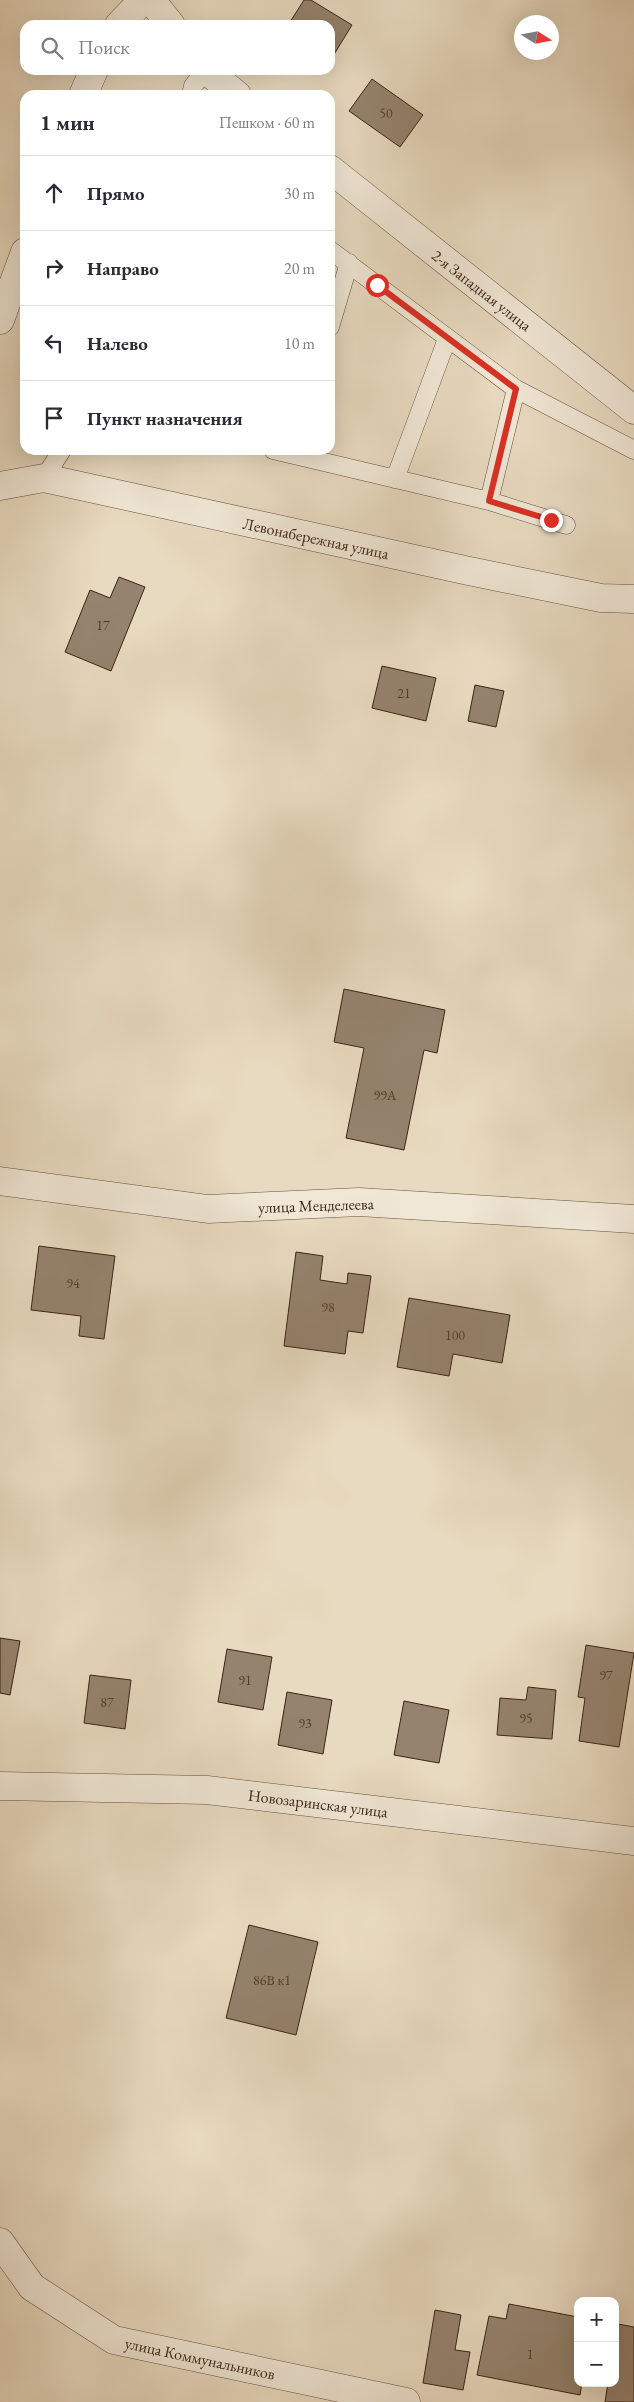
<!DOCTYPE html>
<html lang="ru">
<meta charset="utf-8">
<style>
:root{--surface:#fff;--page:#f7f7f7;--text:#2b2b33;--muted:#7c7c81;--line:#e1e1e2}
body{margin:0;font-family:"EB Garamond",serif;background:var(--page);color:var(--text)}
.controls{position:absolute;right:15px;bottom:15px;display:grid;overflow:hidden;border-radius:10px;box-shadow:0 5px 20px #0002}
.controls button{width:45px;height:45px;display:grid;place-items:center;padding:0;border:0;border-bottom:1px solid var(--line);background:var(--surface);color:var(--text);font:25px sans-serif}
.compass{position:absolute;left:514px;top:15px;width:45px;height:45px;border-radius:50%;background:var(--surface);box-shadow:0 5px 20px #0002;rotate:101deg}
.stop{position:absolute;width:15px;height:15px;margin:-11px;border:4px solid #d93025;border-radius:50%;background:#fff}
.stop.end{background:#d93025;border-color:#fff;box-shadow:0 1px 5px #0008}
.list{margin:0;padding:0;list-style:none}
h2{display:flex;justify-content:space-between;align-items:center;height:65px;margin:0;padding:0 20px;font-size:21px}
h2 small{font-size:16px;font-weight:400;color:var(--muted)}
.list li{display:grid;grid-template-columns:32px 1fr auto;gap:15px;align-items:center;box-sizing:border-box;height:75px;padding:0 20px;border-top:1px solid var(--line)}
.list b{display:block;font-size:19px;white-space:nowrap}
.list em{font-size:16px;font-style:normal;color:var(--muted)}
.icon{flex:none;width:28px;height:28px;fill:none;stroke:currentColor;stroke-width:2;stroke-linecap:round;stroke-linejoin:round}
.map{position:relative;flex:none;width:634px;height:2402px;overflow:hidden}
.search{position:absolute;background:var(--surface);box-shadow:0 5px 20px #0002;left:20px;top:20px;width:315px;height:55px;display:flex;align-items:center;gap:12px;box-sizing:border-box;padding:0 18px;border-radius:15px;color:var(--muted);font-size:19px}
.panel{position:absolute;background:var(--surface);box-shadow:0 5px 20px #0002;left:20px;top:90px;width:315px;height:365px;border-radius:15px}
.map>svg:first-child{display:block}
.building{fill:#95836e;stroke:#3b2416}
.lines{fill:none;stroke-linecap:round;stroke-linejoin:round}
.service-casing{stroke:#665240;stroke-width:19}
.minor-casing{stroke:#665240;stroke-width:29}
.service{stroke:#f0e7d6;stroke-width:18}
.minor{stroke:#f0e7d6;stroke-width:28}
.route{stroke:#d93025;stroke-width:6}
.labels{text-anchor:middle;stroke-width:4.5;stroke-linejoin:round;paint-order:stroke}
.number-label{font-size:14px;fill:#523c2c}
.street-label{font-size:16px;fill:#3b2416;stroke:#f0e7d6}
</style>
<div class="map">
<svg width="634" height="2402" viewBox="0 0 634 2402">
<rect width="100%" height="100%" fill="#e8dac0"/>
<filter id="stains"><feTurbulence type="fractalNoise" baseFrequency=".004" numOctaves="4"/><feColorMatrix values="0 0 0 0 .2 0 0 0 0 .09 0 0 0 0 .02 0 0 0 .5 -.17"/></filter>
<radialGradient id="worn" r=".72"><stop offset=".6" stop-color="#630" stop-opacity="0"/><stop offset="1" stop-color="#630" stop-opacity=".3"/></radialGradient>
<path class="building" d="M304,0H311L352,25L330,61V25H288Z
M372,79L423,115L400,147L349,111Z
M119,577L145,587L111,671L65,652L90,590L110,598Z
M382,666L436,678L426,721L372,708Z
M475,685L504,691L496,727L468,721Z
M344,989L445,1010L437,1053L424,1050L404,1150L346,1138L364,1048L334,1042Z
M39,1246L115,1256L104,1339L79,1336L81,1316L31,1310Z
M296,1252L323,1256L320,1280L347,1284L348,1273L371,1276L363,1333L348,1331L345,1354L284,1346Z
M409,1298L510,1315L502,1363L453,1354L449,1376L397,1367Z
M0,1638L20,1641L10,1695L0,1693Z
M586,1645L634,1653L619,1747L579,1741L585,1698L578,1697Z
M227,1649L272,1657L263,1710L218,1702Z
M90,1675L131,1680L125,1729L84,1723Z
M528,1687L556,1690L552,1739L497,1735L500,1698L526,1700Z
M287,1692L332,1700L323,1754L278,1745Z
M404,1701L449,1710L439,1763L394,1755Z
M249,1925L318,1942L296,2035L226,2018Z
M509,2304L578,2317V2383H582L580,2395L477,2375L489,2316L506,2319Z
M435,2310L461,2315L455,2350L470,2352L463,2390L423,2383Z
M618,2324L634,2327V2402H605L608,2383H615V2338Z"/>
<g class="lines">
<defs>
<path id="service" d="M191,95L193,86L206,70
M330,250L516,389L634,450
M330,327L349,263
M273,450L489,501L566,525
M44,478L62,450
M395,479L447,339
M489,501L516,389"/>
<path id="minor" d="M151,0L171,25
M119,25L143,0
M206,70L237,95
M83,95L94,70
M330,169L634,410
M0,320L25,252
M0,486L44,478L469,571L601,598L634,599
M0,1181L208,1209L359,1202L634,1219
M0,1786L207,1790L634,1841
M0,2242L32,2287L114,2340L406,2402"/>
</defs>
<use href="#service" class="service-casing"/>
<use href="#minor" class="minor-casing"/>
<use href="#service" class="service"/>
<use href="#minor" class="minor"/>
</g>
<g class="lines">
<path class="route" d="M377,285L516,389L489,501L551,520"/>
</g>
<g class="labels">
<g class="number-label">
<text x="386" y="118">50</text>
<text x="103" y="630">17</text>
<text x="404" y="698">21</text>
<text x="385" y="1100">99А</text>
<text x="73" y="1288">94</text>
<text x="328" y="1312">98</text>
<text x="455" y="1340">100</text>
<text x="606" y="1680">97</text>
<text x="245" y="1685">91</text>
<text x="107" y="1707">87</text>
<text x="526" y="1723">95</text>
<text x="305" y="1728">93</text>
<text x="272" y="1985">86В к1</text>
<text x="530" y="2359">1</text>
</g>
<g class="street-label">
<text transform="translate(482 290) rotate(38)" y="6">2-я Западная улица</text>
<text transform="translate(316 538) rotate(12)" y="6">Левонабережная улица</text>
<text transform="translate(316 1205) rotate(-2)" y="6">улица Менделеева</text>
<text transform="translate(318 1803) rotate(7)" y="6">Новозаринская улица</text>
<text transform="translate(200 2358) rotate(12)" y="6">улица Коммунальников</text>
</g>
</g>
<rect width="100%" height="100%" filter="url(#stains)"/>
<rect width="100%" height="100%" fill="url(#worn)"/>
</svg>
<div class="controls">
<button>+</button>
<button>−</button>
</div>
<svg class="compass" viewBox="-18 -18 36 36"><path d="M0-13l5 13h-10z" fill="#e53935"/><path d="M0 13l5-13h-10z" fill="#7c7c81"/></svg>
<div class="stop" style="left:377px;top:285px"></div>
<div class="stop end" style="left:551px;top:520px"></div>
<div class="search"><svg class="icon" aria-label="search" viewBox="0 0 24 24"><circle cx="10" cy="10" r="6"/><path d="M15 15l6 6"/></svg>Поиск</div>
<section class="panel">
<h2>1 мин<small>Пешком · 60 m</small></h2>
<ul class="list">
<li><svg class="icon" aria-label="ahead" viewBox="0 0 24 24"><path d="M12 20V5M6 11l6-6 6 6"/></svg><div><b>Прямо</b></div><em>30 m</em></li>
<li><svg class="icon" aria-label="right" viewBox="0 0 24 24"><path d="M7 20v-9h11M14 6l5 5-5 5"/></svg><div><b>Направо</b></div><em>20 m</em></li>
<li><svg class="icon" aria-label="left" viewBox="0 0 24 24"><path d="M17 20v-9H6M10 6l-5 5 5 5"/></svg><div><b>Налево</b></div><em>10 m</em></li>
<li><svg class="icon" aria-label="arrive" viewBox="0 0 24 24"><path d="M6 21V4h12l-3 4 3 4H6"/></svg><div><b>Пункт назначения</b></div></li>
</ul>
</section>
</div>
